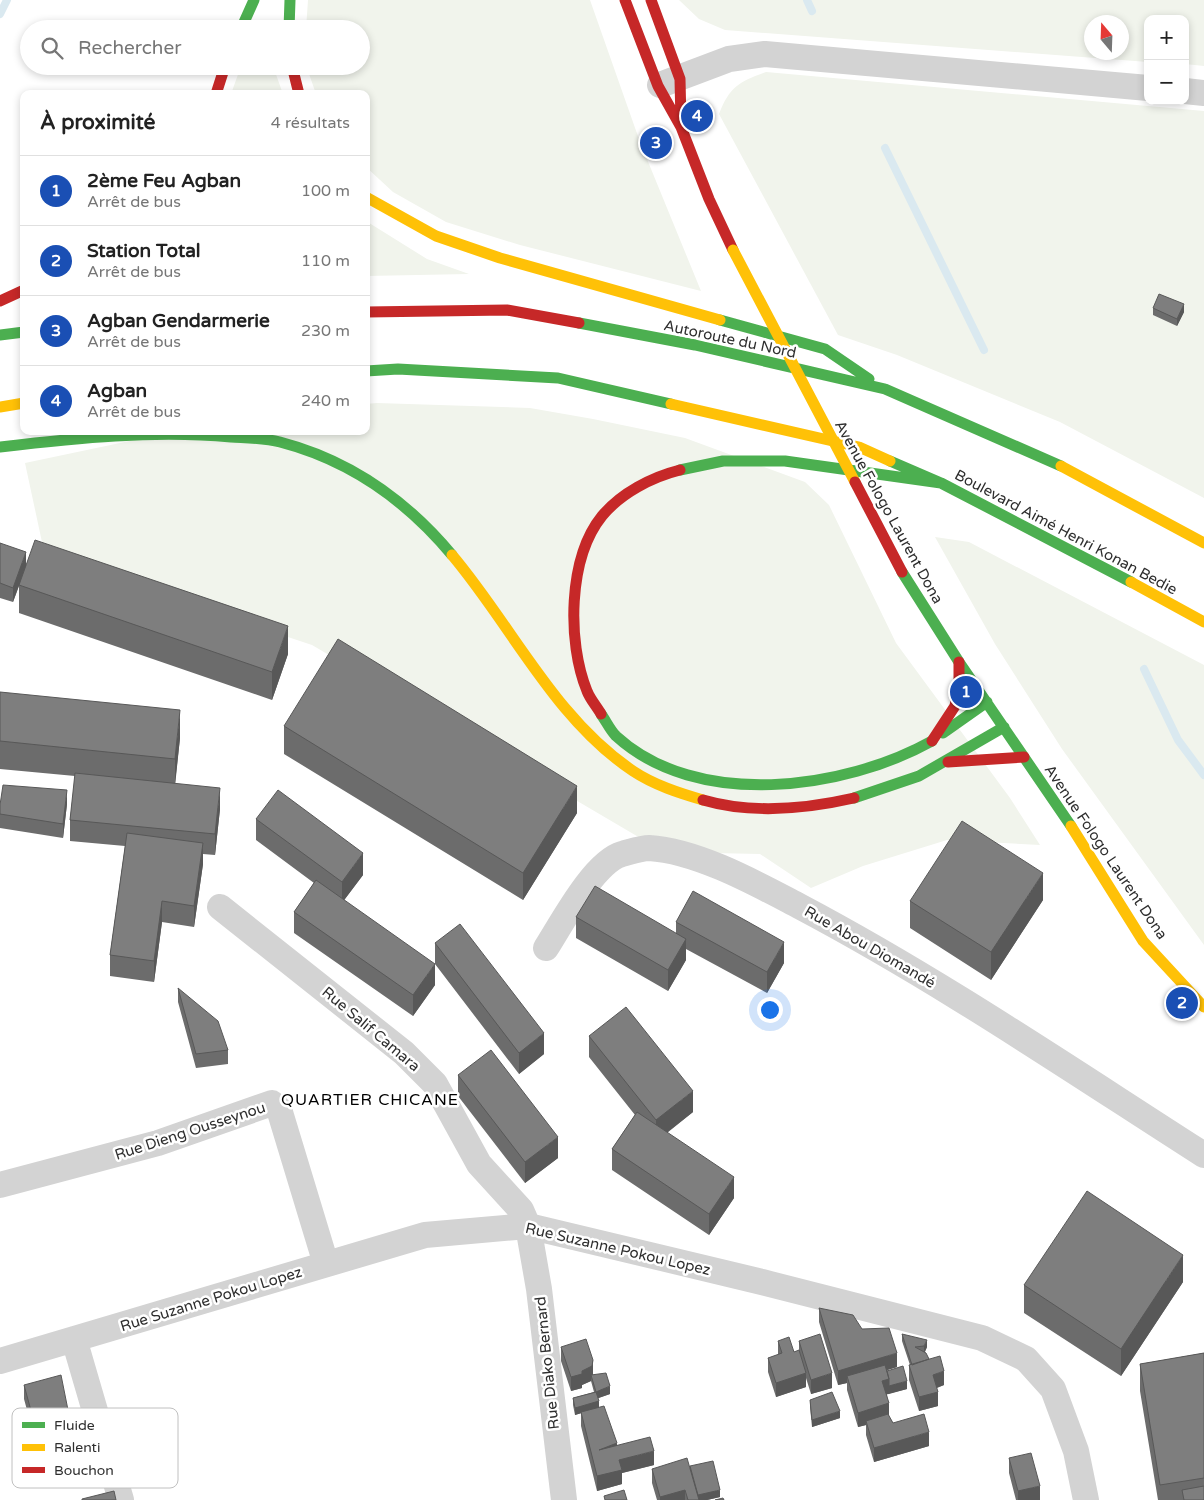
<!DOCTYPE html>
<html lang="fr">
<meta charset="utf-8">
<style>
:root{--surface:#fff;--page:#f6f6f6;--text:#222;--muted:#767676;--line:#e0e0e0;--accent:#111827}
body{margin:0;font-family:"Varela Round",sans-serif;background:var(--page);color:var(--text)}
.controls{position:absolute;right:15px;top:15px;display:grid;overflow:hidden;border-radius:10px;box-shadow:0 2px 8px #0003}
.controls button{width:45px;height:45px;display:grid;place-items:center;padding:0;border:0;border-bottom:1px solid var(--line);background:var(--surface);color:var(--text);font:25px sans-serif}
.compass{position:absolute;left:1084px;top:15px;width:45px;height:45px;border-radius:50%;background:var(--surface);box-shadow:0 2px 8px #0003;rotate:341deg}
.you{position:absolute;left:769px;top:1009px;width:18px;height:18px;margin:-12px;border:4px solid #fff;border-radius:50%;background:#1a73e8;box-shadow:0 0 0 8px #1a73e833}
.badge{display:grid;place-items:center;width:32px;height:32px;border-radius:50%;background:var(--accent);color:#fff;font-size:16px;font-weight:700}
.pin{position:absolute;translate:-50% -50%;border:2px solid #fff;box-shadow:0 1px 5px #0006}
.list{margin:0;padding:0;list-style:none}
h2{display:flex;justify-content:space-between;align-items:center;height:65px;margin:0;padding:0 20px;font-size:21px}
h2 small{font-size:16px;font-weight:400;color:var(--muted)}
.list li{display:grid;grid-template-columns:32px 1fr auto;gap:15px;align-items:center;box-sizing:border-box;height:70px;padding:0 20px;border-top:1px solid var(--line)}
.list b{display:block;font-size:19px;white-space:nowrap}
.list p{margin:0;font-size:16px;white-space:nowrap;color:var(--muted)}
.list em{font-size:16px;font-style:normal;color:var(--muted)}
.icon{flex:none;width:28px;height:28px;fill:none;stroke:currentColor;stroke-width:2;stroke-linecap:round;stroke-linejoin:round}
.map{position:relative;flex:none;width:1204px;height:1500px;overflow:hidden}
.search{position:absolute;background:var(--surface);box-shadow:0 2px 8px #0003;left:20px;top:20px;width:350px;height:55px;display:flex;align-items:center;gap:12px;box-sizing:border-box;padding:0 18px;border-radius:28px;color:var(--muted);font-size:19px}
.panel{position:absolute;background:var(--surface);box-shadow:0 2px 8px #0003;left:20px;top:90px;width:350px;height:345px;border-radius:10px}
.map>svg:first-child{display:block}
.green{fill:#f1f4ec;fill-rule:evenodd}
.lines{fill:none;stroke-linecap:round;stroke-linejoin:round}
.stream{stroke:#dae9f0;stroke-width:8}
.street{stroke:#d3d3d3;stroke-width:26}
.fast{stroke:#4caf50;stroke-width:11}
.slow{stroke:#ffc107;stroke-width:11}
.jam{stroke:#c62828;stroke-width:11}
.slow-bridge{stroke:#ffc107;stroke-width:11}
.jam-bridge{stroke:#c62828;stroke-width:11}
.wall{fill:#6c6c6c}
.shaded-wall{fill:#585858}
.building{fill:#7e7e7e;stroke:#585858}
.labels{text-anchor:middle;stroke-width:5;stroke-linejoin:round;paint-order:stroke}
.street-label{font-size:15px;fill:#2e2e2e;stroke:#fff}
.neighbourhood-label{font-size:16px;letter-spacing:1px;fill:#000;stroke:#fff}
.key{fill:#fff;stroke:#c0c0c0;stroke-width:1}
.key-label{font-size:14px;fill:#2e2e2e}
</style>
<div class="map">
<svg width="1204" height="1500" viewBox="0 0 1204 1500">
<rect width="100%" height="100%" fill="#fff"/>
<path class="green" d="M308,0H590L640,142L701,291L520,245L446,222L393,192L366,167V94H316L307,68V66H361V29H306Z
M679,0H1204V66L1185,64V19H1148V62L725,30L699,19ZM1122,22V52H1092V22Z
M241,66H273L283,94H231Z
M766,72L1204,111V498L1060,422L897,355L838,335L719,114C730,86 739,82 766,72Z
M366,221L427,259L469,274L366,276Z
M377,403L530,408L593,419L685,438L805,482L829,505L896,643L1010,798L1040,845L947,840L863,866L811,888L760,854L664,852L312,645L45,556L25,463L177,431H366V404Z
M935,537L969,542L1204,665V945L1062,749L995,644Z"/>
<g class="lines">
<path class="stream" d="M807,0L812,11
M0,14L7,0
M885,148L984,350
M1144,669L1178,740L1204,775"/>
<path class="street" d="M660,85L729,59L765,54L1148,88
M1185,91L1204,93
M220,907L404,1053L435,1084L479,1164L521,1210L528,1226L539,1289L564,1500
M546,948C562,923 594,862 622,854C630,852 641,848 649,848C698,851 757,884 799,906C939,980 1071,1070 1204,1155
M0,1185L158,1143L272,1103L279,1109L326,1264
M74,1339L121,1500
M0,1361L425,1235L528,1226L762,1282L982,1338L1026,1359L1053,1389L1076,1451L1086,1500"/>
<path class="fast" d="M241,29L254,0
M289,29L290,0
M720,320L825,349L869,379
M579,323L695,345L885,389L1061,466
M0,335L24,332
M366,371L398,369L558,378L671,404
M0,447C77,438 153,430 231,437C247,438 264,438 280,442C349,460 407,501 452,555
M890,461L941,483L1131,582
M680,470L723,461H785L941,483
M902,572L959,662L1071,826
M601,714C606,721 610,730 616,736C697,810 844,790 932,741
M943,733L987,702
M854,798L919,776L1004,727"/>
<path class="slow" d="M366,197L436,236L500,258L720,320
M671,404L859,447L890,461
M0,407L24,403
M1061,466L1204,543
M452,555C512,626 554,718 633,771C654,785 679,793 703,800
M1131,582L1204,622
M1071,826L1143,941L1204,1007"/>
<path class="jam" d="M625,0L658,86L681,127L709,199L733,250
M651,0L680,79L681,123
M292,66L299,94
M216,94L225,66
M0,301L24,290
M366,312L507,310L579,323
M601,714C597,707 590,699 587,691C567,642 568,558 602,516C621,493 652,477 680,470
M932,741L955,706L959,684V662
M948,762L1024,757
M703,800C751,814 806,809 854,798"/>
<path class="slow-bridge" d="M733,250L855,482"/>
<path class="jam-bridge" d="M855,482L902,572"/>
</g>
<path class="wall" d="M1153,308L1184,312L1177,326L1153,315Z
M0,543L26,566L288,654L272,700L19,613V586L13,602L0,598Z
M0,692L180,738L175,783L220,809L215,855L203,854V864L194,927L162,922L154,982L110,976V955L125,846L70,841V820L75,776L0,769Z
M284,726L577,813L523,900L284,754Z
M67,804L63,838L0,828V805Z
M256,819L363,875L344,900L435,985L413,1016L294,933V912L314,883L256,840Z
M1043,900L991,980L910,928V901Z
M576,917L676,934V922L784,963L767,993L686,949V960L668,991L576,938Z
M435,943L544,1054L519,1074L435,964Z
M178,988L228,1050V1064L196,1068L178,1002Z
M589,1036L693,1112L667,1133L734,1198L709,1235L612,1170V1149L635,1115L589,1057Z
M458,1075L558,1158L525,1183L458,1096Z
M1183,1282L1121,1376L1024,1313V1285Z
M819,1308L862,1329L897,1367L887,1370L907,1389L887,1394L889,1417L893,1423L929,1446L874,1462L866,1435V1425L858,1427L847,1390V1383L838,1385L819,1322Z
M902,1334L927,1347L925,1352L944,1385L937,1388L938,1406L919,1411L909,1380V1365H910L902,1341Z
M778,1341L794,1352L799,1351V1341L832,1388L811,1394L806,1378V1387L776,1397L768,1372V1358L778,1355Z
M561,1347L593,1375L610,1394L598,1398L599,1408L617,1445L654,1465L622,1473V1484L597,1491L581,1426V1413L575,1415L573,1405V1398L594,1392L591,1381L582,1385V1388L571,1391L561,1361Z
M1204,1353V1500H1158L1140,1391V1364Z
M24,1385L70,1434L36,1443L24,1399Z
M810,1400L840,1418L812,1427L810,1407Z
M1009,1458L1040,1500H1016L1009,1473Z
M690,1466L720,1497L707,1500H657L652,1483V1469L690,1470Z"/>
<path class="shaded-wall" d="M1184,304V312L1177,326V319Z
M26,552V566L13,602V588Z
M288,626V654L272,700V672Z
M180,710V738L175,786V759Z
M577,786V813L523,900V873Z
M220,788V809L215,855V834Z
M67,790V804L63,838V824Z
M203,843V864L194,927V906Z
M363,853V875L342,903V882Z
M1043,873V900L991,980V952Z
M162,901V922L154,982V961Z
M686,939V960L668,991V970Z
M784,942V963L767,993V972Z
M435,964V985L413,1016V995Z
M544,1033V1054L519,1074V1053Z
M693,1091V1112L656,1141V1120Z
M558,1137V1158L525,1183V1162Z
M734,1177V1198L709,1235V1214Z
M1183,1255V1282L1121,1376V1349Z
M927,1340V1347L924,1353V1346Z
M897,1353V1367L849,1382L847,1376V1383L838,1385V1371Z
M593,1360V1374L592,1380L591,1375V1381L582,1385V1388L571,1391V1377Z
M944,1371V1385L933,1389V1375Z
M806,1373V1387L776,1397V1383Z
M832,1373V1388L811,1394V1380Z
M889,1379V1394L882,1395V1381Z
M907,1381V1389L889,1394V1386Z
M610,1386V1394L596,1399V1392Z
M938,1392V1406L919,1411V1397Z
M599,1401V1408L575,1415V1408Z
M889,1403V1418L866,1421V1425L858,1427V1413Z
M840,1411V1418L812,1427V1420Z
M70,1420V1434L36,1443V1429Z
M929,1432V1446L874,1462V1448Z
M617,1443V1457L599,1450Z
M654,1451V1465L622,1473V1484L597,1491V1476L619,1460Z
M1040,1486V1500H1018V1491Z
M685,1490V1500H660V1497Z
M720,1490V1497L707,1500H697V1495Z"/>
<path class="building" d="M1159,294L1184,304L1177,319L1153,308Z
M35,540L288,626L272,672L19,585Z
M0,543L26,552L13,588L0,583Z
M338,639L577,786L523,873L284,726Z
M0,692L180,710L175,759L0,741Z
M75,773L220,788L215,834L70,820Z
M3,785L67,790L63,824L0,814V805Z
M278,790L363,853L342,882L256,819Z
M962,821L1043,873L991,952L910,901Z
M127,833L203,843L194,906L162,901L154,961L110,955Z
M316,880L435,964L413,995L294,912Z
M595,886L686,939L668,970L576,917Z
M693,891L784,942L767,972L676,922Z
M460,924L544,1033L519,1053L435,943Z
M178,988L218,1021L228,1050L196,1054Z
M626,1007L693,1091L656,1120L589,1036Z
M491,1050L558,1137L525,1162L458,1075Z
M637,1112L734,1177L709,1214L612,1149Z
M1087,1191L1183,1255L1121,1349L1024,1285Z
M819,1308L853,1315L862,1329L889,1328L897,1353L838,1371Z
M820,1334L832,1373L811,1380L799,1341Z
M902,1334L927,1340L924,1346L915,1347L926,1353L929,1359L912,1365Z
M789,1337L794,1352L799,1350L806,1373L776,1383L768,1358L782,1353L778,1341Z
M586,1339L593,1360L592,1366L582,1371V1374L571,1377L561,1347Z
M1204,1353V1478L1160,1485L1140,1364Z
M940,1356L944,1371L933,1375L938,1392L919,1397L909,1365Z
M885,1365L889,1379L882,1381L889,1403L858,1413L847,1376Z
M903,1366L907,1381L889,1386V1379L887,1371Z
M606,1373L610,1386L596,1392L599,1401L575,1408L573,1398L596,1392L591,1375Z
M61,1375L70,1420L36,1429L24,1385Z
M832,1392L840,1411L812,1420L810,1400Z
M604,1406L617,1443L599,1450L650,1437L654,1451L619,1460L622,1470L597,1476L581,1412Z
M888,1414L893,1423L924,1414L929,1432L874,1448L866,1421Z
M1031,1453L1040,1486L1018,1491L1009,1458Z
M687,1458L699,1500H688L685,1490L660,1497L652,1469Z
M713,1461L720,1490L698,1495L690,1466Z
M1204,1486V1500H1184L1182,1490Z
M624,1490L627,1500H605L604,1496Z
M114,1491L116,1500H82V1499Z
M723,1498L724,1500H715Z"/>
<g class="labels">
<g class="street-label">
<text transform="translate(730 339) rotate(12)" y="5">Autoroute du Nord</text>
<text transform="translate(889 512) rotate(61)" y="5">Avenue Fologo Laurent Dona</text>
<text transform="translate(1066 532) rotate(28)" y="5">Boulevard Aimé Henri Konan Bedie</text>
<text transform="translate(1106 852) rotate(56)" y="5">Avenue Fologo Laurent Dona</text>
<text transform="translate(870 947) rotate(30)" y="5">Rue Abou Diomandé</text>
<text transform="translate(371 1029) rotate(40)" y="5">Rue Salif Camara</text>
<text transform="translate(190 1131) rotate(-18)" y="5">Rue Dieng Ousseynou</text>
<text transform="translate(618 1249) rotate(13)" y="5">Rue Suzanne Pokou Lopez</text>
<text transform="translate(211 1299) rotate(-17)" y="5">Rue Suzanne Pokou Lopez</text>
<text transform="translate(547 1363) rotate(-96)" y="5">Rue Diako Bernard</text>
</g>
<g class="neighbourhood-label">
<text x="370" y="1105">QUARTIER CHICANE</text>
</g>
</g>
<rect x="12" y="1408" width="166" height="80" rx="8" class="key"/>
<rect x="22" y="1422" width="23" height="6" fill="#4caf50"/>
<rect x="22" y="1444" width="23" height="7" fill="#ffc107"/>
<rect x="22" y="1467" width="23" height="6" fill="#c62828"/>
<g class="key-label">
<text x="54" y="1430">Fluide</text>
<text x="54" y="1452">Ralenti</text>
<text x="54" y="1475">Bouchon</text>
</g>
</svg>
<div class="controls">
<button>+</button>
<button>−</button>
</div>
<svg class="compass" viewBox="-18 -18 36 36"><path d="M0-13l5 13h-10z" fill="#e53935"/><path d="M0 13l5-13h-10z" fill="#767676"/></svg>
<div class="you"></div>
<div class="pin badge" style="left:966px;top:692px;background:#1a4fb4">1</div>
<div class="pin badge" style="left:1182px;top:1003px;background:#1a4fb4">2</div>
<div class="pin badge" style="left:656px;top:143px;background:#1a4fb4">3</div>
<div class="pin badge" style="left:697px;top:116px;background:#1a4fb4">4</div>
<div class="search"><svg class="icon" aria-label="search" viewBox="0 0 24 24"><circle cx="10" cy="10" r="6"/><path d="M15 15l6 6"/></svg>Rechercher</div>
<section class="panel">
<h2>À proximité<small>4 résultats</small></h2>
<ul class="list">
<li><span class="badge" style="background:#1a4fb4">1</span><div><b>2ème Feu Agban</b><p>Arrêt de bus</p></div><em>100 m</em></li>
<li><span class="badge" style="background:#1a4fb4">2</span><div><b>Station Total</b><p>Arrêt de bus</p></div><em>110 m</em></li>
<li><span class="badge" style="background:#1a4fb4">3</span><div><b>Agban Gendarmerie</b><p>Arrêt de bus</p></div><em>230 m</em></li>
<li><span class="badge" style="background:#1a4fb4">4</span><div><b>Agban</b><p>Arrêt de bus</p></div><em>240 m</em></li>
</ul>
</section>
</div>
